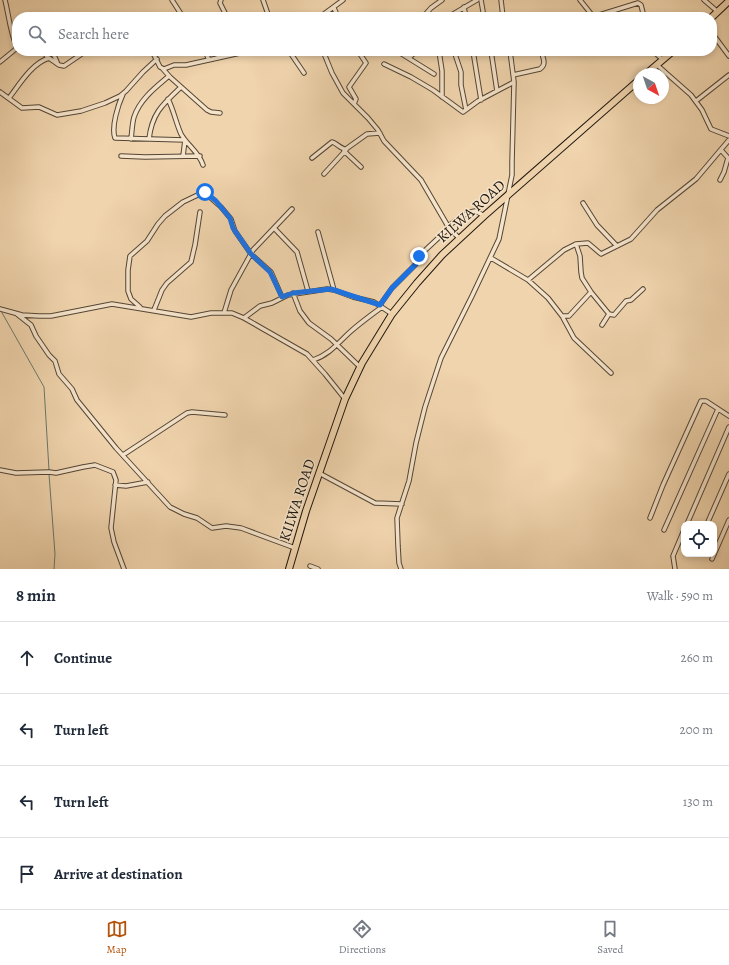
<!DOCTYPE html>
<meta charset="utf-8">
<style>
:root{--surface:#fff;--page:#f6f6f7;--text:#1f2937;--muted:#747a83;--line:#e0e1e3;--accent:#b45309}
body{margin:0;font-family:Alegreya,serif;background:var(--page);color:var(--text)}
.controls{position:absolute;right:12px;bottom:12px;display:grid;overflow:hidden;border-radius:8px;box-shadow:0 2px 6px #0003}
.controls button{width:36px;height:36px;display:grid;place-items:center;padding:0;border:0;border-bottom:1px solid var(--line);background:var(--surface);color:var(--text);font:20px sans-serif}
.compass{position:absolute;left:633px;top:68px;width:36px;height:36px;border-radius:50%;background:var(--surface);box-shadow:0 2px 6px #0003;rotate:140deg}
.stop{position:absolute;width:12px;height:12px;margin:-9px;border:3px solid #1a73e8;border-radius:50%;background:#fff}
.stop.end{background:#1a73e8;border-color:#fff;box-shadow:0 1px 4px #0008}
.list{margin:0;padding:0;list-style:none}
h2{display:flex;justify-content:space-between;align-items:center;height:52px;margin:0;padding:0 16px;font-size:17px}
h2 small{font-size:13px;font-weight:400;color:var(--muted)}
.list li{display:grid;grid-template-columns:26px 1fr auto;gap:12px;align-items:center;box-sizing:border-box;height:72px;padding:0 16px;border-top:1px solid var(--line)}
.list b{display:block;font-size:15px;white-space:nowrap}
.list em{font-size:13px;font-style:normal;color:var(--muted)}
.icon{flex:none;width:22px;height:22px;fill:none;stroke:currentColor;stroke-width:2;stroke-linecap:round;stroke-linejoin:round}
.map{position:relative;flex:none;width:729px;height:569px;overflow:hidden}
.search{position:absolute;background:var(--surface);box-shadow:0 2px 6px #0003;left:12px;right:12px;top:12px;height:44px;display:flex;align-items:center;gap:10px;box-sizing:border-box;padding:0 14px;border-radius:16px;color:var(--muted);font-size:15px}
.sheet{height:340px;background:var(--surface)}
nav{display:flex;justify-content:space-around;align-items:center;box-sizing:border-box;height:56px;border-top:1px solid var(--line);background:var(--surface);font-size:11px;color:var(--muted)}
nav a{display:grid;justify-items:center;gap:2px}
nav .on{color:var(--accent)}
.map>svg:first-child{display:block}
.lines{fill:none;stroke-linecap:round;stroke-linejoin:round}
.stream{stroke:#69786e;stroke-width:1}
.minor-casing{stroke:#534636;stroke-width:5.5}
.trunk-casing{stroke:#1f170e;stroke-width:8}
.minor{stroke:#f5e3ca;stroke-width:3.5}
.trunk{stroke:#f0d4ad;stroke-width:6}
.route{stroke:#1a73e8;stroke-width:5}
.labels{text-anchor:middle;stroke-width:3;stroke-linejoin:round;paint-order:stroke}
.street-label{font-size:15px;fill:#1f170e;stroke:#f5e3ca}
</style>
<div class="map">
<svg width="729" height="569" viewBox="0 0 729 569">
<rect width="100%" height="100%" fill="#f0d4ad"/>
<filter id="stains"><feTurbulence type="fractalNoise" baseFrequency=".005" numOctaves="4"/><feColorMatrix values="0 0 0 0 .2 0 0 0 0 .09 0 0 0 0 .02 0 0 0 .5 -.17"/></filter>
<radialGradient id="worn" r=".72"><stop offset=".6" stop-color="#630" stop-opacity="0"/><stop offset="1" stop-color="#630" stop-opacity=".3"/></radialGradient>
<g class="lines">
<path class="stream" d="M1,311L44,387L49,470
M49,474L55,554L54,569"/>
<defs>
<path id="minor" d="M5,0C9,16 10,32 17,48
M172,0L183,17
M221,0L220,3L227,17
M263,0L269,17
M481,0L484,17
M501,0L503,17
M580,0L592,15L596,16L638,3L641,5L644,17
M704,0L718,12
M464,7L466,17
M334,8L338,17
M320,17L343,0
M423,17L431,8L442,0
M448,17L477,0
M712,33L729,56
M43,51L48,58
M52,51L57,62
M152,51L160,67L164,69L174,65H186L240,53L246,51
M205,51L209,60
M289,51L304,73
M323,51L332,73L343,93L368,118L378,130L384,141L421,180L449,228L459,238
M397,51L434,74
M439,51L442,71V97
M454,51L461,72V85L466,110
M473,51L481,100
M491,51L497,91
M653,51L663,60
M218,57L225,51
M409,58L416,51
M0,62L17,48
M384,64L411,77L433,90L463,112L478,101L514,82
M657,65L691,95L702,110L711,129L729,136
M162,68L170,77L207,110L211,112L220,113
M513,75L540,69C547,64 543,58 541,51
M0,92L22,108L39,107L57,115L81,111L105,103L120,96L126,91L143,72L157,59
M123,94C118,105 111,127 115,138L185,140
M9,98C19,85 32,63 49,58L59,65L64,66L86,51
M168,99C174,111 176,123 181,134C187,145 199,152 203,165
M696,101L729,75
M354,104L356,99L349,87L366,63L358,51
M131,139C132,132 132,124 134,117C140,99 156,87 169,76
M149,139C152,113 163,104 181,87
M721,150L729,159
M344,151L361,167
M121,156L145,157L200,156
M183,156L185,140
M312,158L332,142C337,143 340,149 346,149L367,134L380,133
M324,174L346,150
M720,180L724,172L728,158
M583,203L597,225L617,246
M448,226C455,222 466,211 475,211C478,212 481,214 484,216
M274,228L297,252L308,291
M318,232L334,290
M576,244L580,256L581,272L582,278L591,292L609,314L602,325
M491,258L528,280L548,298L562,316L574,338L611,373
M528,280L564,250L576,244L588,243L601,254L631,239L657,210L696,179L729,140
M293,293L300,311L309,323L331,339L360,367
M380,305L392,288L416,264L419,256L449,228
M140,307L131,299L128,291V270L130,256L147,241L158,224L165,216L183,202L204,192L221,207L231,219L235,231L251,254L271,272L282,297
M0,309L22,315L39,316H51L112,304L191,317L211,313H232L244,318L307,354L325,374L345,399
M154,310L162,290L167,283L191,262L195,245L200,212
M224,313L231,290L253,250L292,209
M17,314L31,325L36,336L49,355L55,361L59,374L72,389L77,400L116,448L170,507L184,514L197,518L212,528L226,526L241,528L295,548
M609,314L614,315L626,301L631,300L643,289
M562,316H569L591,292
M244,318L260,306L272,303L288,295L327,289L334,290L353,297L374,302L392,314
M313,360C329,355 338,343 350,332C360,323 371,315 382,307
M123,455L187,413L192,412L225,415
M0,470L16,473L49,472L56,473L83,467L95,465L113,472L116,480L111,528L114,542L124,569
M319,473L375,503L402,504
M115,485L126,486L148,482
M650,518L663,485L701,401H706L729,416
M687,524L729,427
M707,524L729,474
M664,530L718,409
M712,559L729,520
M310,566L318,569
M401,569L399,563L398,546L397,518L409,481L416,443L425,407L441,358L472,296L499,239L512,175V162L514,82L510,51
M675,569L673,556L684,530"/>
<path id="trunk" d="M712,17L729,1
M646,74L673,51
M289,569L306,511L345,399L362,363L392,314L417,283L442,255L484,216L639,80"/>
</defs>
<use href="#minor" class="minor-casing"/>
<use href="#trunk" class="trunk-casing"/>
<use href="#minor" class="minor"/>
<use href="#trunk" class="trunk"/>
</g>
<g class="lines">
<path class="route" d="M205,192L216,201L230,218L233,228L251,254L270,272L282,297L293,293L331,289L380,305L392,288L416,264L419,256"/>
</g>
<g class="labels">
<g class="street-label">
<text transform="translate(471 211) rotate(-42)" y="5">KILWA ROAD</text>
<text transform="translate(297 500) rotate(-72)" y="5">KILWA ROAD</text>
</g>
</g>
<rect width="100%" height="100%" filter="url(#stains)"/>
<rect width="100%" height="100%" fill="url(#worn)"/>
</svg>
<div class="controls">
<button><svg class="icon" aria-label="locate" viewBox="0 0 24 24"><circle cx="12" cy="12" r="6"/><path d="M12 2v4M12 18v4M2 12h4M18 12h4"/></svg></button>
</div>
<svg class="compass" viewBox="-18 -18 36 36"><path d="M0-13l5 13h-10z" fill="#e53935"/><path d="M0 13l5-13h-10z" fill="#747a83"/></svg>
<div class="stop" style="left:205px;top:192px"></div>
<div class="stop end" style="left:419px;top:256px"></div>
<div class="search"><svg class="icon" aria-label="search" viewBox="0 0 24 24"><circle cx="10" cy="10" r="6"/><path d="M15 15l6 6"/></svg>Search here</div>
</div>
<section class="sheet">
<h2>8 min<small>Walk · 590 m</small></h2>
<ul class="list">
<li><svg class="icon" aria-label="ahead" viewBox="0 0 24 24"><path d="M12 20V5M6 11l6-6 6 6"/></svg><div><b>Continue</b></div><em>260 m</em></li>
<li><svg class="icon" aria-label="left" viewBox="0 0 24 24"><path d="M17 20v-9H6M10 6l-5 5 5 5"/></svg><div><b>Turn left</b></div><em>200 m</em></li>
<li><svg class="icon" aria-label="left" viewBox="0 0 24 24"><path d="M17 20v-9H6M10 6l-5 5 5 5"/></svg><div><b>Turn left</b></div><em>130 m</em></li>
<li><svg class="icon" aria-label="arrive" viewBox="0 0 24 24"><path d="M6 21V4h12l-3 4 3 4H6"/></svg><div><b>Arrive at destination</b></div></li>
</ul>
</section>
<nav>
<a class="on"><svg class="icon" aria-label="map" viewBox="0 0 24 24"><path d="M3 6l6-2 6 2 6-2v14l-6 2-6-2-6 2zM9 4v14M15 6v14"/></svg>Map</a>
<a><svg class="icon" aria-label="directions" viewBox="0 0 24 24"><path d="M12 3l9 9-9 9-9-9zM9 14v-3h6M13 9l2 2-2 2"/></svg>Directions</a>
<a><svg class="icon" aria-label="saved" viewBox="0 0 24 24"><path d="M7 4h10v16l-5-4-5 4z"/></svg>Saved</a>
</nav>
